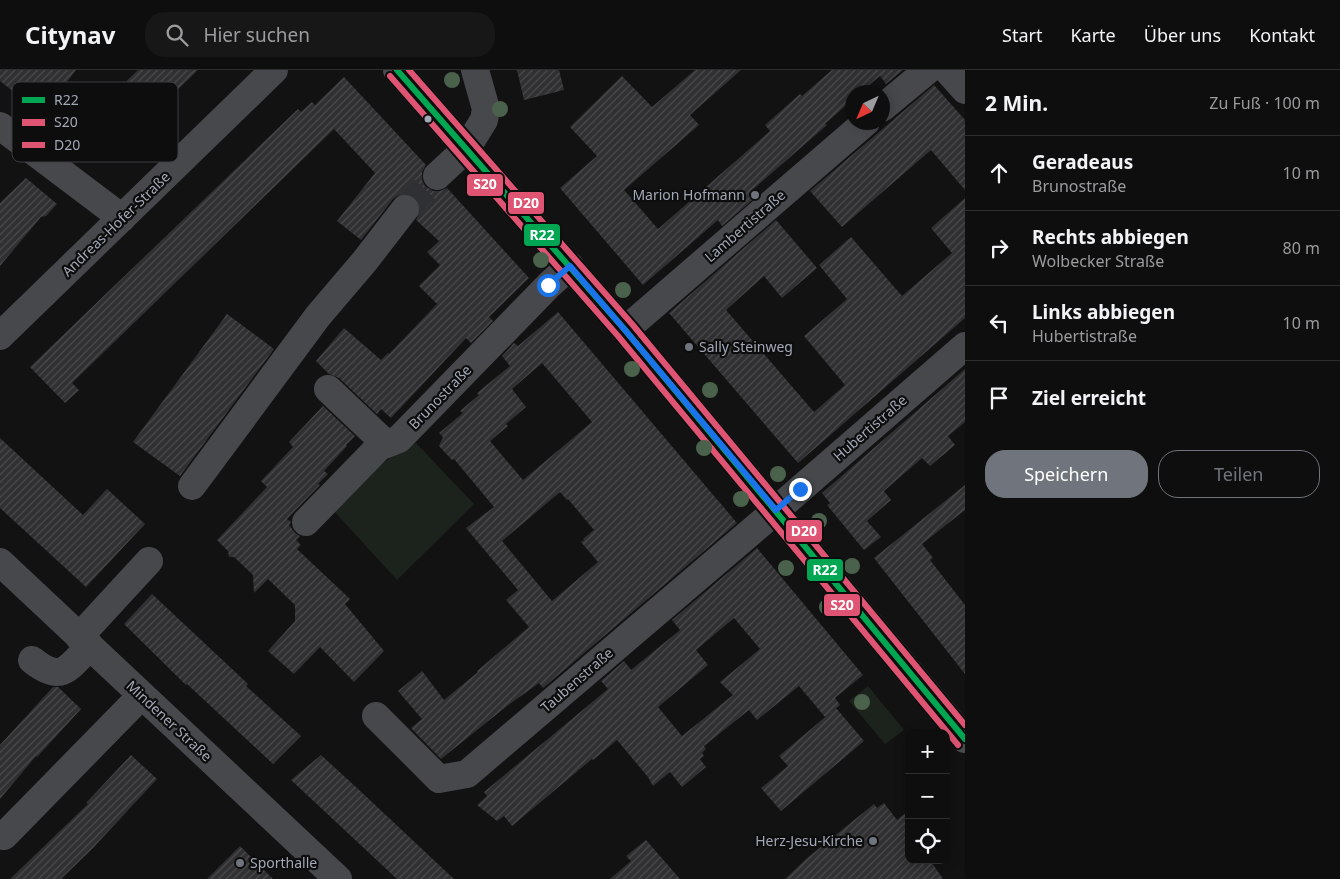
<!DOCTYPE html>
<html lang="de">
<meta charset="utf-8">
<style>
:root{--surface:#0e0e0e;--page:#171717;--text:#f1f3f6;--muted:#9b9c9e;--line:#2e2e2e;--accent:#70747c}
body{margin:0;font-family:"Noto Sans",sans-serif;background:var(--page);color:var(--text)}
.controls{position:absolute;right:15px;bottom:15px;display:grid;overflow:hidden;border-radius:10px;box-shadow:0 2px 12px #0003}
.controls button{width:45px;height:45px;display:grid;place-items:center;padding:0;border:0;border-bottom:1px solid var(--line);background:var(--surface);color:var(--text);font:25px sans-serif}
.compass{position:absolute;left:845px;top:15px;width:45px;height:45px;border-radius:50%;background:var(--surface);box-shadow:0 2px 12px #0003;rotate:224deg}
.stop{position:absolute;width:15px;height:15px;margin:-11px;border:4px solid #1a73e8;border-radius:50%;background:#fff}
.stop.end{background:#1a73e8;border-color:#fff;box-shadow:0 1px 5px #0008}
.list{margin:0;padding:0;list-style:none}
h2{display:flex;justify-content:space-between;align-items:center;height:65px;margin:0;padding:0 20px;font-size:21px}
h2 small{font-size:16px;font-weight:400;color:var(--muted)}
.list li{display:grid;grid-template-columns:32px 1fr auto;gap:15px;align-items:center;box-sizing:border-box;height:75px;padding:0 20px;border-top:1px solid var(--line)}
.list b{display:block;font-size:19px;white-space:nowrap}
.list p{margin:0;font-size:16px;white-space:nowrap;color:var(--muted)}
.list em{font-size:16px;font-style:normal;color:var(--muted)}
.actions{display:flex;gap:10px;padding:15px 20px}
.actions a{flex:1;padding:11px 0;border:1px solid var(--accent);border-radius:20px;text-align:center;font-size:18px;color:var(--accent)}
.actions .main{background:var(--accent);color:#fff}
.icon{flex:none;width:28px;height:28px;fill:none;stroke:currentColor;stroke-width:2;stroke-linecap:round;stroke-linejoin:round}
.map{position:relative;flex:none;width:965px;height:809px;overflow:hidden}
header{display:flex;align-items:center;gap:30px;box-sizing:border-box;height:70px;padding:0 25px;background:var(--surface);border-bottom:1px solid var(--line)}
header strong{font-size:24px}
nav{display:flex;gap:28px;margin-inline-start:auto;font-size:18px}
.search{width:350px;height:45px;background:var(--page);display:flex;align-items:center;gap:12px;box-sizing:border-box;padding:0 18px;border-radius:20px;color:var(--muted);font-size:19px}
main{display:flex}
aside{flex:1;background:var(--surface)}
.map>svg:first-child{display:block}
.green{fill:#1c231d}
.building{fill:url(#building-hatch);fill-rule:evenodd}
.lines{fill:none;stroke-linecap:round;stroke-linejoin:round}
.minor-tunnel{stroke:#2f3033;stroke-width:28;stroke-dasharray:28 14;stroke-linecap:butt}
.minor{stroke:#46484c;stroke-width:28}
.major{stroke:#494a4d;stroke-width:28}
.bus-1-casing{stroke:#0d0d0e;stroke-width:10}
.bus-2-casing{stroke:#0d0d0e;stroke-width:10}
.bus-3-casing{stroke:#0d0d0e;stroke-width:10}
.bus-1{stroke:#00a651;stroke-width:6}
.bus-2{stroke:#df5473;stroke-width:6}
.bus-3{stroke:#df5473;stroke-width:6}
.tree{fill:#4a614b}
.route{stroke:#1a73e8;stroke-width:6}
.bus-dot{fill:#a2a8b5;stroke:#0d0d0e;stroke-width:2}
.poi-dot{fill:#70747c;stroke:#0d0d0e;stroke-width:2}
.labels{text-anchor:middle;stroke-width:4.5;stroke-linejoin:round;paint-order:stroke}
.poi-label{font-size:14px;fill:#a2a8b5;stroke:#0d0d0e;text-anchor:end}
.street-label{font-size:14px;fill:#a2a8b5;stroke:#0d0d0e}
.key{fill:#0d0d0e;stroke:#3a3c40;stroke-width:1}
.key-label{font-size:14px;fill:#a2a8b5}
.line-badge{stroke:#0d0d0e;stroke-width:2}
.badge-label{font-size:14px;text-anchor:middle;font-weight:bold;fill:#fff}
</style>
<header>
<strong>Citynav</strong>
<div class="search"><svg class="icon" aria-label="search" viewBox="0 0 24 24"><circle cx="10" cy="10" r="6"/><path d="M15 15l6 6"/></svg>Hier suchen</div>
<nav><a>Start</a><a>Karte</a><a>Über uns</a><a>Kontakt</a></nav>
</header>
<main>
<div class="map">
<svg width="965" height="809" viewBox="0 0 965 809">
<defs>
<pattern id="building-hatch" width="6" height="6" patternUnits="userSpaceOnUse" patternTransform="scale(1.25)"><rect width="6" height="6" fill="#303032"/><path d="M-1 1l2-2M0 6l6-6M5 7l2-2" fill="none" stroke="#4b4b4d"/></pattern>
</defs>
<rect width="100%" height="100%" fill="#121213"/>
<path class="green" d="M416,373L474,434L397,510L333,440L367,402Z
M868,616L904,660L885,674L849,631Z"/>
<path class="building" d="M0,0H76L42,44L0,11Z
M138,0H198L107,88L78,58Z
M517,0H559L564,20L524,30Z
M695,0H741L690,45L699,55L624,120L658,159L770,61L765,55L800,24L802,26L832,0H903L886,14L880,6L861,22H852V30L825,54L827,55L751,121L756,127L722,156L718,150L643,215L560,118L597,86L570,57L622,6L652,37Z
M344,7L426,95L422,102V110L425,116L433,121H440L447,118L529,208L489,247L493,251L471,273L466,268L391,348L381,339L377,344L339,308L329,304L316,291L344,258L381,290L388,283L389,284L437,234L419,216L440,195L427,182L439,171L416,150L420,142V134L415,127L408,124H400L393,129L361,170L337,151L375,103L334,59L72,313L79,320L65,333L30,297L298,39L301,42L312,32L315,35Z
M934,15L965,50V120L931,80L842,157L810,121Z
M26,108L57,134L46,146L41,147L0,196V133Z
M965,128V248L798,393L669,243L776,150L817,198L782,228L764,206L726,240L814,342L845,315L804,266L847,229L819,195L851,167L902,226L952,183L931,158Z
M558,242L737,453L543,618L539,613L507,636L441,689L411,658L422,649L398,621L422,601L444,630L478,602L477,601L529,557L506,530L518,520L466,458L494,437L454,389L452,390L439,376L443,367L439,363L463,343L460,341L479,325L477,323L510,296L502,286L514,273L518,276ZM542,293L592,352L523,410L490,371L508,356L506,354L526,337L512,319ZM560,422L567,430L568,429L594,460L583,469L584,470L581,472L598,492L552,531L502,471Z
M227,244L274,279L180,406L133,372Z
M965,299V352L948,366L955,375L930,396L922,388L884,421L891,430L867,451L881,467L864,480L827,435L830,433L822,423Z
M323,336L355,366L346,375L347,376L324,401L328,404L318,414L320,415L287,449L291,452L289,455L295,463L300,466L296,470L301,475L297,479L350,529L345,534L384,581L354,612L320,577L294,604L268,581L295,551V535L268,509L254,523L253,505L234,487H229L228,481L217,470L267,417L261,411L293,377L289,372Z
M0,368L83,445L107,419L145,454L86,517L0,438Z
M965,415V440L922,474L933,488L930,490L965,535V604L874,488Z
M757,478L863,605L835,628L840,635L825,647L799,616L757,650L749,640L704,676L706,679L702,683L704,686L700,689L706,697L682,717L670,702L653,716L648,707L617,670L593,690L592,689L512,756L504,746L497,751L477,735L487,726L484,722L608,619L601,611L624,591L631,600L680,560L672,550ZM734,548L760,579L720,612L733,625L682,666L658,637L708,595L696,580Z
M152,524L248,614L246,616L301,666L273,694L187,614L186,615L124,554Z
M53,617H58L81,639L37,687L36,686L0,729V675Z
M836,638L864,671L781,741L761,718L788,696L779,686Z
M131,685L157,709L92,779L61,809H10L88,734L86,733Z
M321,685L357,718L454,809H397L291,710Z
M884,733L897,750L909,740V790H930L943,809H785L806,789L874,734L877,738Z
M646,770L680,809H610L631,791L626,786Z
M240,776L273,809H207Z"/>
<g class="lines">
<path class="minor-tunnel" d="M405,139L437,106"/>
<path class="minor" d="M947,0L965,20
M882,38L928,0
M0,56L122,148
M437,106L466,79L484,50L486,39L475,0
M625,260L866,52
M0,266L274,0
M328,319L386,374
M192,416L318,246L364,192L405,139
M306,452L379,377L399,369L549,215L570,196
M0,492L338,809
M79,567L149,491
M32,590C62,614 68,598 90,576
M376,646L439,709L467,704L759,455L965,276
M4,766L142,625"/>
<path class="major" d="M397,0L625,260L965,669"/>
<defs>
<path id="bus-1" d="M397,0L625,260L965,669"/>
<path id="bus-2" d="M390,6L618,266L958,675"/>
<path id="bus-3" d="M409,0L632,254L965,655"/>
</defs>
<use href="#bus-1" class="bus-1-casing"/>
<use href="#bus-2" class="bus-2-casing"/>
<use href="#bus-3" class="bus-3-casing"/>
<use href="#bus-1" class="bus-1"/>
<use href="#bus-2" class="bus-2"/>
<use href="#bus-3" class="bus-3"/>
</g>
<g class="tree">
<circle cx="452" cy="10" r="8"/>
<circle cx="500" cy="39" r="8"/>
<circle cx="541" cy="190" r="8"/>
<circle cx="623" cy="220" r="8"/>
<circle cx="632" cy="299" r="8"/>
<circle cx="710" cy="320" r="8"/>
<circle cx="704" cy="378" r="8"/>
<circle cx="778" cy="404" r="8"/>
<circle cx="741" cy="429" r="8"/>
<circle cx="819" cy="451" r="8"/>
<circle cx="852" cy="496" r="8"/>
<circle cx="786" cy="498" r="8"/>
<circle cx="827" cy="537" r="8"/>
<circle cx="862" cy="632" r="8"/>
</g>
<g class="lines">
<path class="route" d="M548,215L570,196L625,260L776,440L800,419"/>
</g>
<circle class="bus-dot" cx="428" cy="49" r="4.5"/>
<g class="poi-dot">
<circle cx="755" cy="125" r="5"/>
<circle cx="689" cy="277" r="5"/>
<circle cx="873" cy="771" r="5"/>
<circle cx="240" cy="793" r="5"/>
</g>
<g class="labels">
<g class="poi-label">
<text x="745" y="130">Marion Hofmann</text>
<text x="699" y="282" text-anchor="start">Sally Steinweg</text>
<text x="863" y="776">Herz-Jesu-Kirche</text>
<text x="250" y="798" text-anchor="start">Sporthalle</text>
</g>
<g class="street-label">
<text transform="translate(116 154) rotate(-44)" y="5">Andreas-Hofer-Straße</text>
<text transform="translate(745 156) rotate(-41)" y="5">Lambertistraße</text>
<text transform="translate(440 327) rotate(-46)" y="5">Brunostraße</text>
<text transform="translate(870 358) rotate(-41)" y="5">Hubertistraße</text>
<text transform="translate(577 610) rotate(-41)" y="5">Taubenstraße</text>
<text transform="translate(169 651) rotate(43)" y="5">Mindener Straße</text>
</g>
</g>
<rect x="12" y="12" width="166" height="80" rx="8" class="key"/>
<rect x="22" y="27" width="23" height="6" fill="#00a651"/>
<rect x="22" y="49" width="23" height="7" fill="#df5473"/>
<rect x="22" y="72" width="23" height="6" fill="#df5473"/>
<g class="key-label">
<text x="54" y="35">R22</text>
<text x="54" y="57">S20</text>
<text x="54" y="80">D20</text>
</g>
<g class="line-badge">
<rect x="466" y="103" width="38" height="24" rx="5" fill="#df5473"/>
<rect x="507" y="121" width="38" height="24" rx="5" fill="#df5473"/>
<rect x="523" y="153" width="38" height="24" rx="5" fill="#00a651"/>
<rect x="785" y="449" width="38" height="24" rx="5" fill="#df5473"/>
<rect x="806" y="488" width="38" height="24" rx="5" fill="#00a651"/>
<rect x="823" y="523" width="38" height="24" rx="5" fill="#df5473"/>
</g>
<g class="badge-label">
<text x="485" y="119">S20</text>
<text x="526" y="138">D20</text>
<text x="542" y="170">R22</text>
<text x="804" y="466">D20</text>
<text x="825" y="505">R22</text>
<text x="842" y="540">S20</text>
</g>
</svg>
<div class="controls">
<button>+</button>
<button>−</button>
<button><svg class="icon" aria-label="locate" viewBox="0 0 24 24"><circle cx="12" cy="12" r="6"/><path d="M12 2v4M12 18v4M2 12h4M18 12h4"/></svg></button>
</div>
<svg class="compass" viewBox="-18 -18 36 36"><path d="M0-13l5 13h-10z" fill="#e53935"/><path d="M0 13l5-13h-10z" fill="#9b9c9e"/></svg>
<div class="stop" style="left:548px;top:215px"></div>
<div class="stop end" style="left:800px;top:419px"></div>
</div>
<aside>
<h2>2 Min.<small>Zu Fuß · 100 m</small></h2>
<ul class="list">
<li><svg class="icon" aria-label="ahead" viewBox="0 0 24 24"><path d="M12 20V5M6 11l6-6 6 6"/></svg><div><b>Geradeaus</b><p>Brunostraße</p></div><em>10 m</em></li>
<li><svg class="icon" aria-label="right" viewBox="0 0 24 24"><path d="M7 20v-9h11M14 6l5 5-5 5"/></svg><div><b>Rechts abbiegen</b><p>Wolbecker Straße</p></div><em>80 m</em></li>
<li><svg class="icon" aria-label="left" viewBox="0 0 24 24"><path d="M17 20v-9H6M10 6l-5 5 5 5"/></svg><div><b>Links abbiegen</b><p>Hubertistraße</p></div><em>10 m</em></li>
<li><svg class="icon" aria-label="arrive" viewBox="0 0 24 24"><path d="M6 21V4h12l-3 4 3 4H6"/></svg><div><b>Ziel erreicht</b></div></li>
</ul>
<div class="actions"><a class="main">Speichern</a><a>Teilen</a></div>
</aside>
</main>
